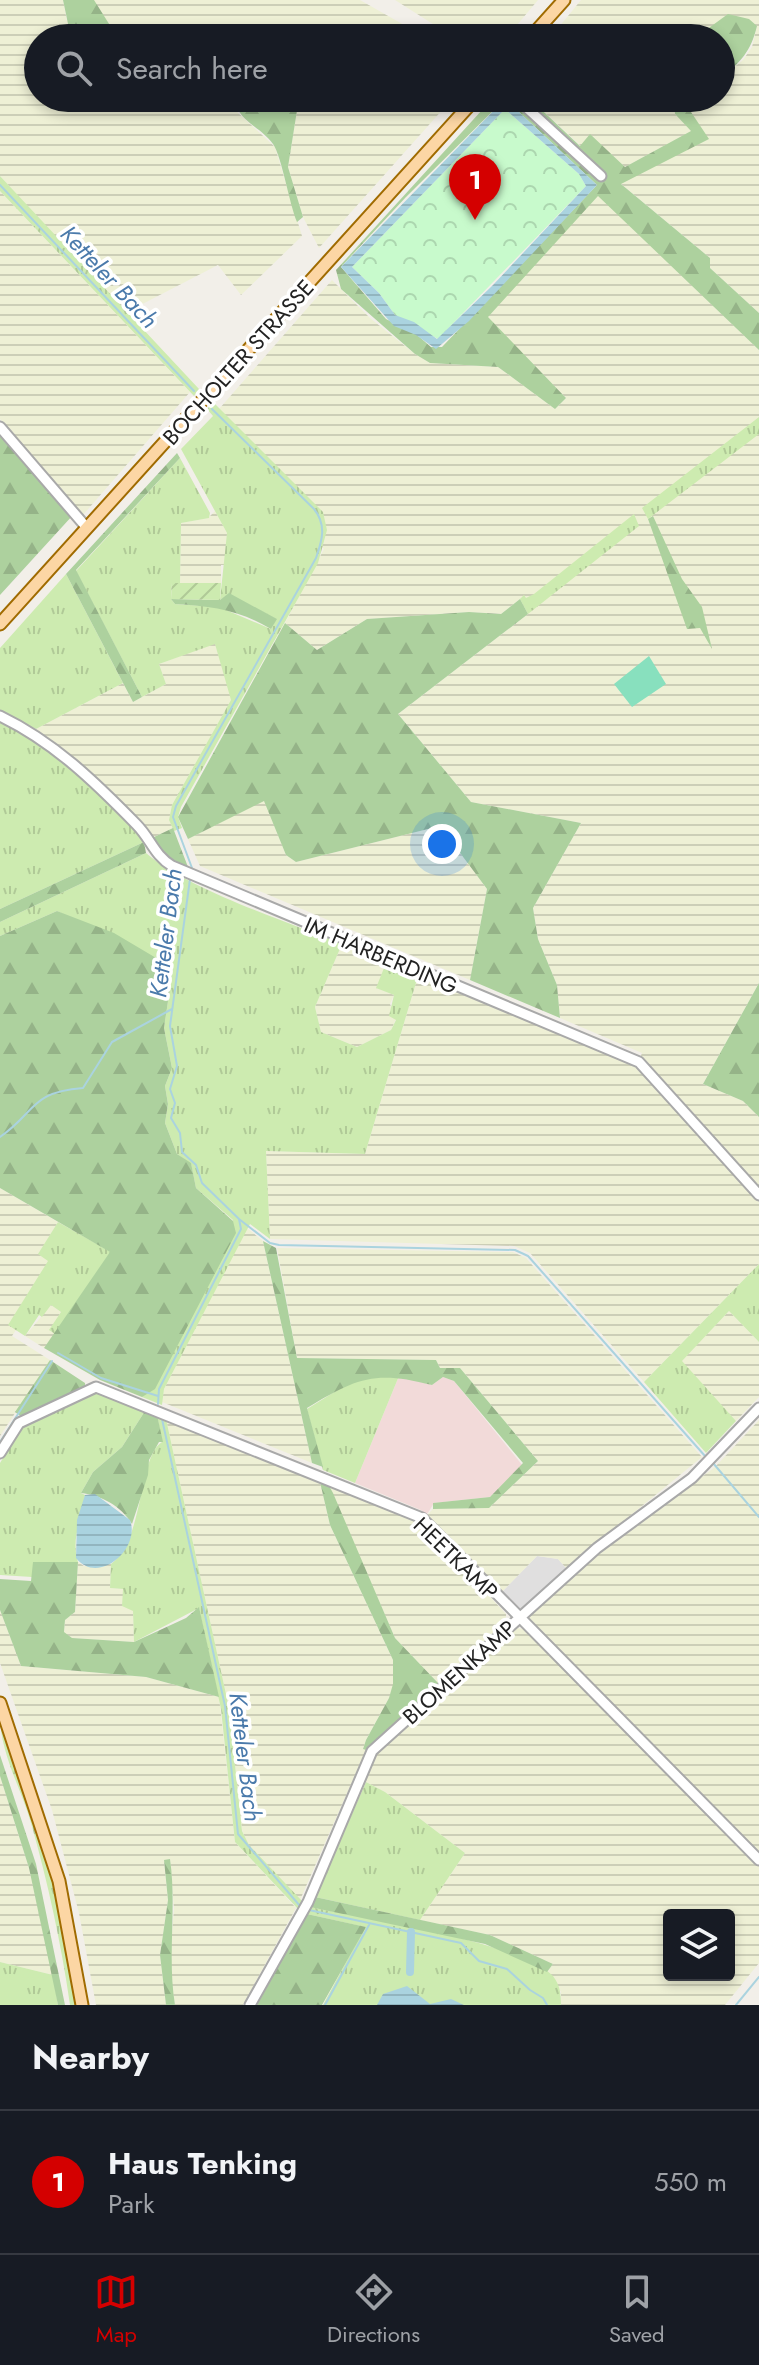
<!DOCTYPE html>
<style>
:root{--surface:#171b24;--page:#20242c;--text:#f1f3f6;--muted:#9ea1a6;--line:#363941;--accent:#d40000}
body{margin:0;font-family:Jost,sans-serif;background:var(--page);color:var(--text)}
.controls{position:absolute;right:24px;bottom:24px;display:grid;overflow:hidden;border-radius:8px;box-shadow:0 4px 12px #0003}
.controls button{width:72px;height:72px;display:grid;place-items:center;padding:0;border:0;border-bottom:2px solid var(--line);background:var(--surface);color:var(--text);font:40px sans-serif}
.you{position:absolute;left:442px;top:844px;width:28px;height:28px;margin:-20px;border:6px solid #fff;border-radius:50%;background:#1a73e8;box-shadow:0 0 0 12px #1a73e833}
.badge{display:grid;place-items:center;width:52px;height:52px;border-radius:50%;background:var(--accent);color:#fff;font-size:26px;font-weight:700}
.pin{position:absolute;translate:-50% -66px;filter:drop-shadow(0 2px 4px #0008)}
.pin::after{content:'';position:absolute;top:42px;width:28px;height:24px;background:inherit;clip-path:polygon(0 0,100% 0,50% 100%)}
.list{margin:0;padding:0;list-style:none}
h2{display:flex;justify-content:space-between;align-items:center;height:104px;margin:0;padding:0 32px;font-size:34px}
h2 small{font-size:26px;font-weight:400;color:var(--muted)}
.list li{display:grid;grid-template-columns:52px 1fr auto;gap:24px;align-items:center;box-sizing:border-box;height:144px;padding:0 32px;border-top:2px solid var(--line)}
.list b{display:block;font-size:30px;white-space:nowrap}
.list p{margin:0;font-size:26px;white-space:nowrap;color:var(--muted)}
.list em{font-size:26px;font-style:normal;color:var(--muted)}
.icon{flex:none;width:44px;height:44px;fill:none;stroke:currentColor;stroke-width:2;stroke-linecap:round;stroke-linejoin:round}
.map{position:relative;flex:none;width:759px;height:2005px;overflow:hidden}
.search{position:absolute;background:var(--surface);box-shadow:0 4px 12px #0003;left:24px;right:24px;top:24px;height:88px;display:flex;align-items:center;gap:20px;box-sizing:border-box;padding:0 28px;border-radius:44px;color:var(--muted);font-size:30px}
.sheet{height:248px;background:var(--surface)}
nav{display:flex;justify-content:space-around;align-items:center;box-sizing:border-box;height:112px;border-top:2px solid var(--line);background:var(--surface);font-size:22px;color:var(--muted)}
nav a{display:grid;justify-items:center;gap:4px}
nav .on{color:var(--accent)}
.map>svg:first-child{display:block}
.residential{fill:#e0dfdf}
.commercial{fill:#f2dad9}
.farmland{fill:url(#farmland-rules);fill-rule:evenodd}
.grass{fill:url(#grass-tufts)}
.forest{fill:url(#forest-firs);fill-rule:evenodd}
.park{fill:url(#park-crowns)}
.garden{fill:url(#garden-furrows)}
.pitch{fill:#88e0be}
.water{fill:url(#water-rules);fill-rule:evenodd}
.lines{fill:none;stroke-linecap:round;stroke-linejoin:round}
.stream{stroke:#aad3df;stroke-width:2}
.canal{stroke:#aad3df;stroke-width:8}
.minor-casing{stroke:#a9a9a9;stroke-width:13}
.major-casing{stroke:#a06b00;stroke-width:15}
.minor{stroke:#fff;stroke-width:9}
.major{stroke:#fcd6a4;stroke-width:11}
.labels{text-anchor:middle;stroke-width:7;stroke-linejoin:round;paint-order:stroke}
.street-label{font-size:22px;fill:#222;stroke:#fff}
.water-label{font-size:24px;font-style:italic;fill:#4a7aab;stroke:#fff}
</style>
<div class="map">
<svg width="759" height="2005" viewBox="0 0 759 2005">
<defs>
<pattern id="farmland-rules" width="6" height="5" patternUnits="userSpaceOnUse" patternTransform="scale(2)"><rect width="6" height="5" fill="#eef0d5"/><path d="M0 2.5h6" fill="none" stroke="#ccceb7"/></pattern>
<pattern id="grass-tufts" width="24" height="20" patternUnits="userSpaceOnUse" patternTransform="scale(2)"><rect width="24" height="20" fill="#cdebb0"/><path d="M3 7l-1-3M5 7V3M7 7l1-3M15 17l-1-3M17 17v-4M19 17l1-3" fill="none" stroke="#b0c997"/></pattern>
<pattern id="forest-firs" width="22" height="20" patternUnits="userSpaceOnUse" patternTransform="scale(2)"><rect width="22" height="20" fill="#add19e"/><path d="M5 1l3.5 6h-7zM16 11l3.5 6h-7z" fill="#95b388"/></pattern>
<pattern id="park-crowns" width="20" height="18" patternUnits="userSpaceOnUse" patternTransform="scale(2)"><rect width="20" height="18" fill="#c8facc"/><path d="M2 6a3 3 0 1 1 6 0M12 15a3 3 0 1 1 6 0" fill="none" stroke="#acd6af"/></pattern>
<pattern id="garden-furrows" width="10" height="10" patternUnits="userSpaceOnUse" patternTransform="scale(2)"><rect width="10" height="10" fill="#cdebb0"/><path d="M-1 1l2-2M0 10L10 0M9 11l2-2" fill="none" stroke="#b0c997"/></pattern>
<pattern id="water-rules" width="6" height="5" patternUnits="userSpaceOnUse" patternTransform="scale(2)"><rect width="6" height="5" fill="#aad3df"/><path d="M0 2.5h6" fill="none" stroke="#92b5bf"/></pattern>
</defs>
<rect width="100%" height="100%" fill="#f2efe9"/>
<path class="residential" d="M537,1556L558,1559L566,1568L519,1611L499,1595Z"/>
<path class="commercial" d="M399,1376L432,1385L443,1377L454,1381L523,1466L490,1497L434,1503L426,1516L421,1510L355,1483Z"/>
<path class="farmland" d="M0,0H63L67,21L83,0H360L427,38H38V98H234L236,111L275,147L302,236L241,295L218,265L125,313L0,176Z
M395,0H538L506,38H455Z
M581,0H759V313L709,267L710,258L620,183L708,139L686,106L696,98H721V78L743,60L752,47L757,26L695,38H550Z
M299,98H453L319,248L303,217L288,167Z
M529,98H674L675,114L692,131L625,167L590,135L581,146Z
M0,191L190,392L83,515L0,419Z
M598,195L759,350V983L703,1084L743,1101L759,1117V1189L640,1058L642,1053L560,1018L557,985L538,939L533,908L581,823L471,802L398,714L528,614L520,599L501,614L469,612L367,619L317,650L285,623L324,549L219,409L332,280L370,318L415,354L430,363L498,367L555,409L566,398L487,317Z
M215,511L227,533L226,565H221V583H180L181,523L208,518Z
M215,643L232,699L172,805L169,820L173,828L152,838L96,780L36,729L123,683L133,702L166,684L159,664Z
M264,800L286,855L296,862L440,826L487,889L470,980L200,866L188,839Z
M342,944L386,963L377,988L394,995L390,1004L396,1019L391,1030L357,1047L321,1032L315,1007Z
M418,976L635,1066L759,1202V1264L644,1382L530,1253L514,1246L270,1239L266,1151L365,1154Z
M0,1188L58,1222L39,1254L49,1261L9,1325L16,1330L12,1336L50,1360L0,1436Z
M247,1228L263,1241L312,1463L162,1402L164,1389Z
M277,1248L513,1252L526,1258L702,1457L566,1568L558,1559L537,1556L499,1595L426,1516L433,1509L489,1508L538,1461L460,1368H440L436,1360L297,1358Z
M51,1305L61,1312L50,1330L55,1334L44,1348L25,1336Z
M729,1311L759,1342V1397L736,1421L681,1361Z
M166,1419L320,1482L330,1525L393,1660L394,1684L389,1698L366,1740L363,1749L366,1750L300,1900L248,1845L242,1830L229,1708Z
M759,1420V1855L527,1624L528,1617L597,1555L715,1467Z
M328,1484L421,1522L506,1614V1621L438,1683L395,1638Z
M78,1562L84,1566L111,1564L110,1588L123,1589L133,1610L134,1642L72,1638L64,1633L65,1620L75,1612Z
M0,1610L21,1666L146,1677L219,1697L235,1842L296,1908L243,2005H175L169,1968L174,1909L170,1859L164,1861L168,1900L160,1955L166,2005H96L79,1913L52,1810L0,1663Z
M516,1628L523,1629L759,1865V1963L725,2005H561V1992L547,1972L553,1964L490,1935L420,1920L465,1853L385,1792L366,1782L369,1771L378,1752ZM669,1915H729V1975H669Z
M0,1776L29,1868L53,1975L0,1962Z"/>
<path class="grass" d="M0,176L199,389L194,396L0,191Z
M213,402L323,512L327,530L318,563L181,807L178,817L182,828L174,831L169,820L172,805L231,700L215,644L159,664L166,684L142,697L76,571L180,458L210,513L209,518L181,523L180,583H172L171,599L175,604L219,607L271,629L276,619L229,594L220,600L227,533L181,449L213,416L207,409Z
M759,417V434L648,519L642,508Z
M634,514L639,526L528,614L520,599L524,595L526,598L534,594Z
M66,574L123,683L36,729L0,712V648Z
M0,719C48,746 116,793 144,842L0,909Z
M146,853C189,890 286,921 342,944L315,1007L321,1032L357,1047L391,1030L396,1020L389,1016L394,995L376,988L386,963L418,976L365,1154L266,1151L270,1239L250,1224L164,1389L162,1405L142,1397L233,1220L196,1188L191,1164L177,1154L165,1123L168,1104L165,1086L172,1068L164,1028L173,968L57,911L0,936V922Z
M58,1222L111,1252L55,1334L49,1330L61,1312L51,1305L42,1317L39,1315L25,1336L8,1325L48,1261L38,1254Z
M759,1264V1342L729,1311L682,1361L736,1421L706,1453L644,1382Z
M380,1376H399L355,1483L323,1470L307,1409L352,1381Z
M92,1393H100L145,1411L122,1447L93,1472L81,1493L85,1495C84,1518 70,1535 78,1562L34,1563L32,1577L0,1575V1463L22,1427Z
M157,1415L166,1419L229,1708L242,1831L249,1845L302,1901L298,1909L235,1842L221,1709L199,1608L134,1642L133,1611L122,1606L123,1589L110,1588L111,1564C145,1539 138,1456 162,1442Z
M0,1716L51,1873L76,2005H70C61,1943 48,1883 31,1823C21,1788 0,1753 0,1716Z
M366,1782L385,1792L465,1853L420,1920L315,1897Z
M310,1907C360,1917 523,1943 553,1976C560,1985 561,1994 561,2005H323L365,1927L307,1914Z
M0,1962L53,1975L58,2005H0Z"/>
<path class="forest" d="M63,0H94L111,27V38H71Z
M728,14L749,19L757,26C751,51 741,62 721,78V38H695Z
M234,98H299L288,167L303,217L297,222C289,203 282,157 273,144C260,126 238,122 234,98Z
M493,98H529L580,146L590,134L625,167L691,131L675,114L674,98H696L687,106L709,139L621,184L710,258V268L759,313V350L598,196L488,317L566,398L555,409L498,367L430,363L415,354L341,289L336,270ZM505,99L597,185L442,347H431L416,334L386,319L341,267L406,197Z
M0,433L73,515L0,595Z
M177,453L180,458L76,570L142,697L133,702L66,574Z
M653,516L682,579L702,607L712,649L700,628L687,629L648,519Z
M229,593L277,619L271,629C239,610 212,606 175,604L171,599L220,600Z
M520,599L528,614L398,714L471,802L581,823L533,908L538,939L557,985L560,1018L470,980L487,889L440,826L296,862L286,855L264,801L188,839L178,817L285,623L317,650L367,619L469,612L501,614Z
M173,828L188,867L167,859L152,838Z
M144,842L146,853L0,922V909Z
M57,911L114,933L173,968L164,1028L172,1068L165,1086L168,1104L165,1123L177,1154L191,1163L196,1188L233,1221L236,1233L155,1389L142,1397L100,1380L44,1348L110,1252L0,1188V936Z
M759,983V1117L743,1101L703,1084Z
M263,1241L276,1248L297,1358L436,1360L440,1368H460L538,1461L489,1508L433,1509V1503L490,1497L523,1463L454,1381L443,1377L432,1385C375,1370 356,1378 307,1408L323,1467L312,1463Z
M50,1360L85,1383V1387L22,1417L15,1412Z
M145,1411L157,1415L163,1442H159L149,1460L148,1475L132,1524C121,1506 101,1495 81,1493L93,1472L122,1447Z
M320,1482L328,1484L333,1493L395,1638L438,1683L366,1750L363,1749L366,1740L389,1698L393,1684V1660L330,1525Z
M33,1562H78L75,1612L65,1620L64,1632L72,1638L134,1642L186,1618L199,1607L219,1697L146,1677L21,1666L0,1610V1579L31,1581Z
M0,1755L36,1864L65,2005H58L29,1868L0,1776Z
M170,1859C177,1908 167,1956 175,2005H166L160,1955L168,1900L164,1860Z
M315,1897L490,1935L553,1964L547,1972L485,1944L310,1907Z
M307,1914L366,1927L322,2005H257Z"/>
<path class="park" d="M505,109L579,174L586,186L438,339L395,315L379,293L352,267Z"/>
<path class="garden" d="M172,583H221L220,600L171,599Z"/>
<path class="pitch" d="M649,656L666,684L632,707L614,684Z"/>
<path class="water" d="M505,99L597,185L469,321L436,349L416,335L394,326L341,267ZM505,109L579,174L586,186L493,285L437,339L414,322L395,315L379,293L352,267Z
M95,1494L130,1520C141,1549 98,1586 76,1558L77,1520L85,1495Z
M407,1986L430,2004L451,1999L464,2005H377L383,1994Z"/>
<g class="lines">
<path class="stream" d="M0,185L194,391
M192,868L173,817L176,806L316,558C322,541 327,525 314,509L212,409
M0,1137C36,1112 30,1092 83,1088L112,1042L172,1009
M239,1219L270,1243L279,1245L515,1250L528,1256L705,1456
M58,1353L101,1378L158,1396
M158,1404L159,1389L241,1229L239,1219L202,1183L196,1165L182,1152L180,1133L171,1118L175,1103L170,1089L177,1066L170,1026L190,879
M162,1419L225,1706L238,1834L300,1906
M0,1442L52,1361
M713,1463L759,1517
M309,1910L461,1943L479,1961L507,1969L530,1990L543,1998L547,2005
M325,2005L369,1925
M736,2005L759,1977"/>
<path class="canal" d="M410,1972L411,1932"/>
<defs>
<path id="minor" d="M516,98L601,176
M0,427L87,528
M0,716C54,742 95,782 136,824C151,839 154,855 172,866L639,1062L759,1195
M0,1453L19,1423L96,1387L422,1518L759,1860
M250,2005L308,1902L372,1751L597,1548L692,1478L759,1408"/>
<path id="major" d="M530,38L564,0
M0,624L476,98
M0,1703L59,1881L82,2005"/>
</defs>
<use href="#minor" class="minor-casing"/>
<use href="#major" class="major-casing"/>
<use href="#minor" class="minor"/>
<use href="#major" class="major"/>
</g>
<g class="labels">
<g class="street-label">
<text transform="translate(238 362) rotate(-48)" y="8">BOCHOLTER STRASSE</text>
<text transform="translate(381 955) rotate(23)" y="8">IM HARBERDING</text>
<text transform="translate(456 1558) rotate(44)" y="8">HEETKAMP</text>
<text transform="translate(459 1672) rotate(-42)" y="8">BLOMENKAMP</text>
</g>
<g class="water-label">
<text transform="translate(109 277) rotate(47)" y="8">Ketteler Bach</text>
<text transform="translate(166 933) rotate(-83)" y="8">Ketteler Bach</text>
<text transform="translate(245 1757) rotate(83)" y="8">Ketteler Bach</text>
</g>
</g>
</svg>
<div class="controls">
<button><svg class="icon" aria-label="layers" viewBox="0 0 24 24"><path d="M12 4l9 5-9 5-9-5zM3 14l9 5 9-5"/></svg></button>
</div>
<div class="you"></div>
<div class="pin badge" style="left:475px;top:220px">1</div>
<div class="search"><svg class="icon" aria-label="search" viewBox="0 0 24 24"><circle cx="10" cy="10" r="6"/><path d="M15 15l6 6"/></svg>Search here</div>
</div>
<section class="sheet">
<h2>Nearby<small></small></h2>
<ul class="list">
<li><span class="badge">1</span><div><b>Haus Tenking</b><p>Park</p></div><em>550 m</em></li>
</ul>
</section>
<nav>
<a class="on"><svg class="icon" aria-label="map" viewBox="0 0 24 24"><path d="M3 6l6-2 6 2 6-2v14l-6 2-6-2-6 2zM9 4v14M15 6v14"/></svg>Map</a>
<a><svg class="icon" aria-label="directions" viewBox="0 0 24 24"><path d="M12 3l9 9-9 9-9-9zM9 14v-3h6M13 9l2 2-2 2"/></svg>Directions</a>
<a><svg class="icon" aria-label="saved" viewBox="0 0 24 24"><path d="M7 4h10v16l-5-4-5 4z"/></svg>Saved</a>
</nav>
